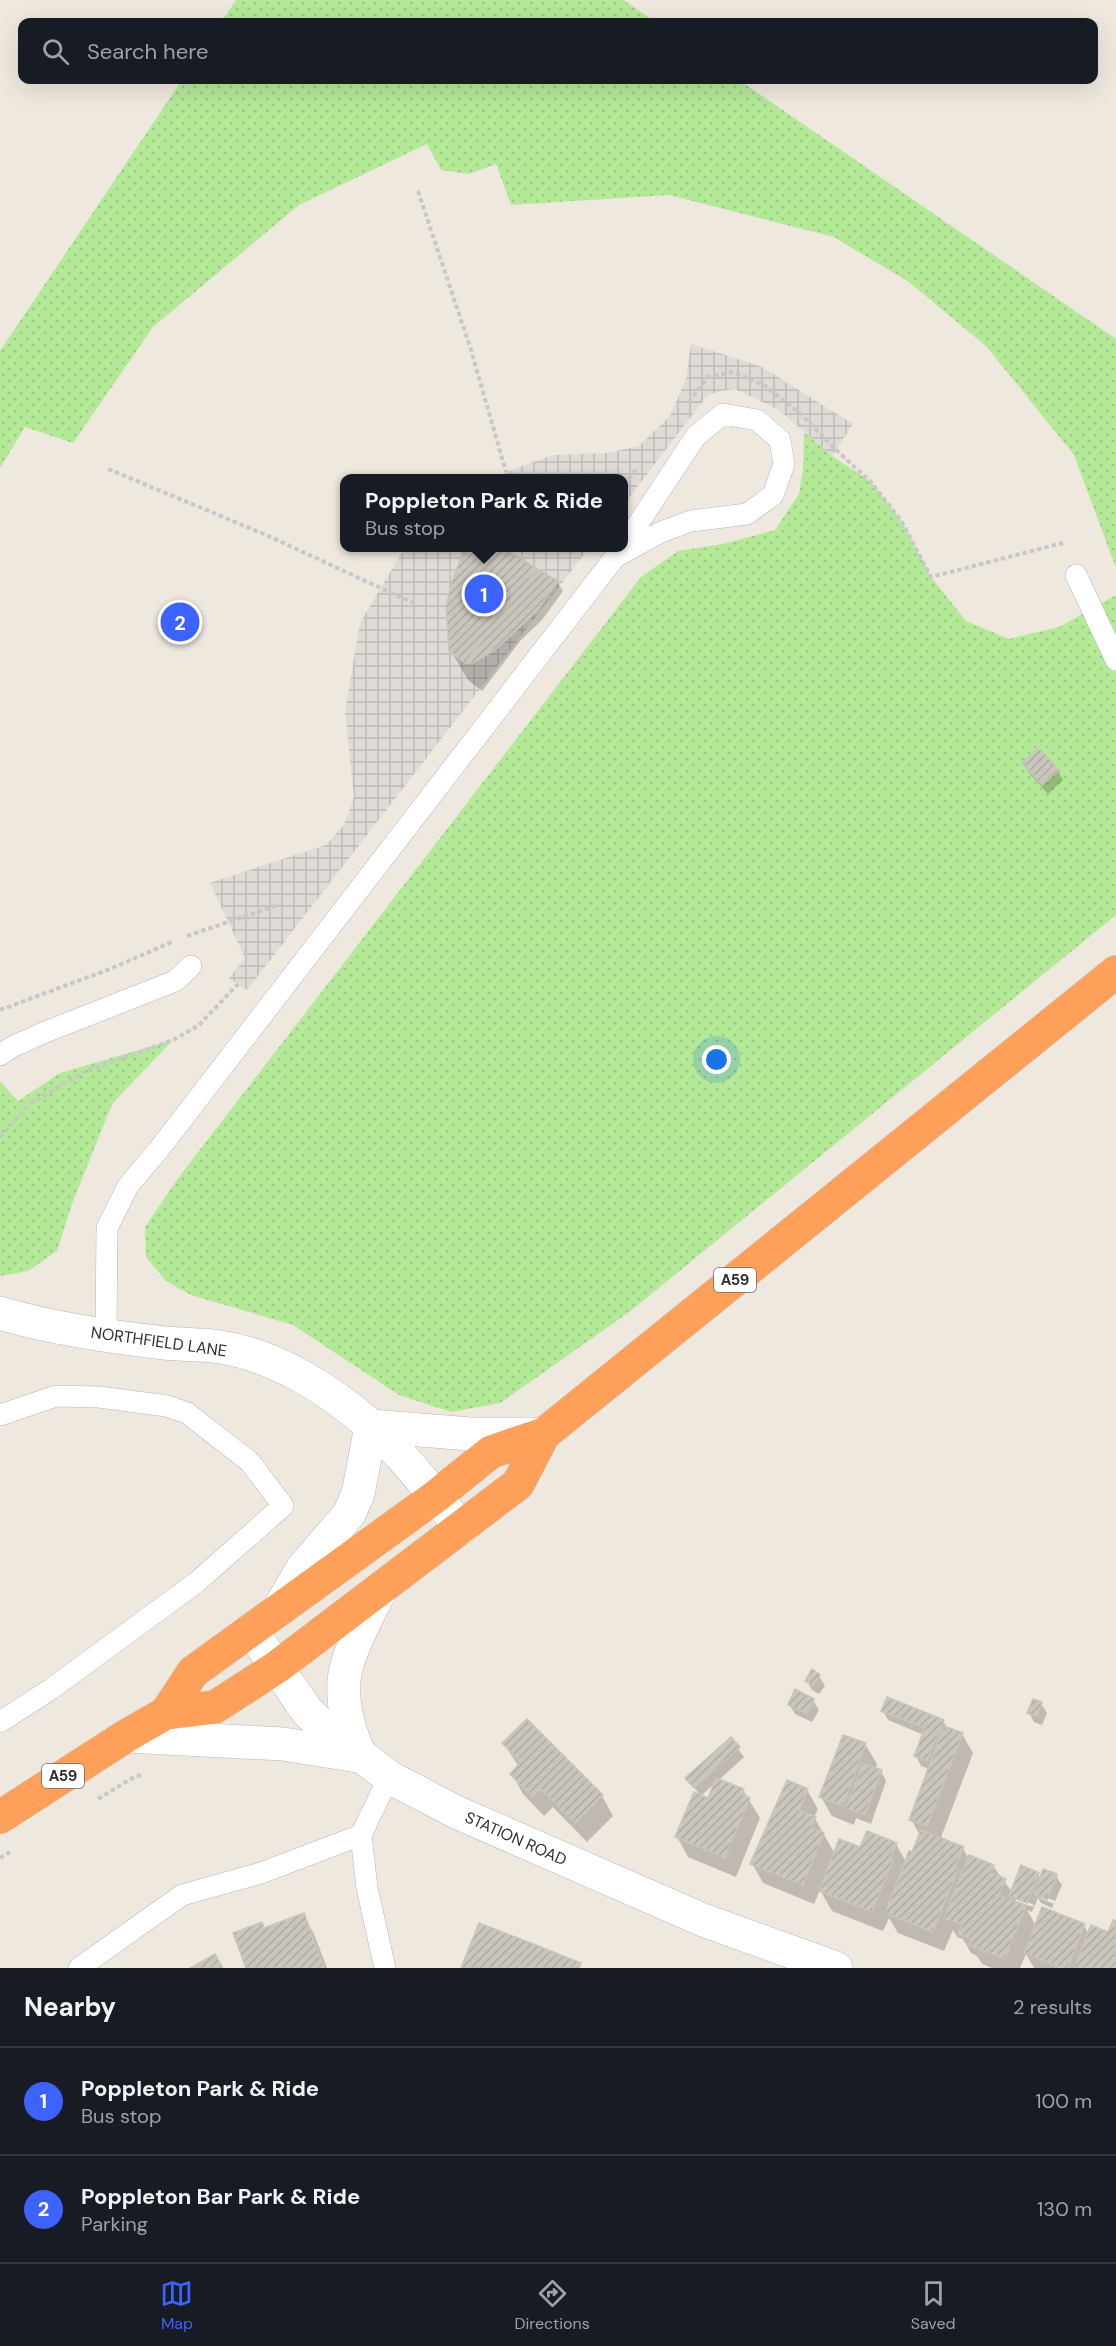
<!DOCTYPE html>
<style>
:root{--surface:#171b24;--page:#20242c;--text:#f1f3f6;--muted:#9ea1a6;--line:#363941;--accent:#3c62ff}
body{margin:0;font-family:"DM Sans",sans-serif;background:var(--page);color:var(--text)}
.you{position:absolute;left:717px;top:1060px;width:21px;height:21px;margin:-15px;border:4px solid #fff;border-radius:50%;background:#1a73e8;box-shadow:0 0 0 9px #1a73e833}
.badge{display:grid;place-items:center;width:39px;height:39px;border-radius:50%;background:var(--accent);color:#fff;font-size:20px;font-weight:700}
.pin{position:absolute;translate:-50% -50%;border:3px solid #fff;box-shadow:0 2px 6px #0006}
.popup{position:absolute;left:340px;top:474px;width:288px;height:78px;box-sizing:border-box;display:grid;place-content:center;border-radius:12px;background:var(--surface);filter:drop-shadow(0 2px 4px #0005);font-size:20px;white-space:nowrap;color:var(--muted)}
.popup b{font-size:22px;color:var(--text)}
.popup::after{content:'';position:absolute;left:50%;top:100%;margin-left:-12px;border:12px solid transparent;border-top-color:var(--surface)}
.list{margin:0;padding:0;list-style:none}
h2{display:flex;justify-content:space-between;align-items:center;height:78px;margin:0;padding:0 24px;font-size:26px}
h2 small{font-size:20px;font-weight:400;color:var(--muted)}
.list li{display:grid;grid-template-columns:39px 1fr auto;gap:18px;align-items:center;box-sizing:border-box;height:108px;padding:0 24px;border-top:2px solid var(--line)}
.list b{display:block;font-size:22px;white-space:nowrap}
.list p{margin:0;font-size:20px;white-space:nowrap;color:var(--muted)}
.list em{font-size:20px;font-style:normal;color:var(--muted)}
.icon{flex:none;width:33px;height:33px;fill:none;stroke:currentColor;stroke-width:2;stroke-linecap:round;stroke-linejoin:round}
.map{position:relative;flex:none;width:1116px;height:1968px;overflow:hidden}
.search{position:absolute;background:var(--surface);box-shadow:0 6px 24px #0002;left:18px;right:18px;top:18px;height:66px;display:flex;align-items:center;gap:15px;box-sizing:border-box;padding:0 21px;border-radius:12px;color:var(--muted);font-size:22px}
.sheet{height:294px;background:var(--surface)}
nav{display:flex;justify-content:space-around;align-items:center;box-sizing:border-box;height:84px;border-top:2px solid var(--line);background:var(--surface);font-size:16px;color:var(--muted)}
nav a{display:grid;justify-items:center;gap:3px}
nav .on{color:var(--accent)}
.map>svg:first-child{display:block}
.grass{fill:url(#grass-dots)}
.plaza{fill:url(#plaza-grid)}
.shadow{fill:#0003;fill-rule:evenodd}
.building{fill:url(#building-hatch);stroke:#cbc4b8;stroke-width:1.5}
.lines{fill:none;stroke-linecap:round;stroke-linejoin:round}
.lane-casing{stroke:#b2b5c1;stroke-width:22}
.street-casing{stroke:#b2b5c1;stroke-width:34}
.secondary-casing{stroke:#b2b5c1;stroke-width:34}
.highway-casing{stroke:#c8c8c8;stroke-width:34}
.path{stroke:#c8c8c8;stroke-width:4;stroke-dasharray:4.5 3;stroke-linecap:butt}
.lane{stroke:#fff;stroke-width:21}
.street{stroke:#fff;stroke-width:33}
.secondary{stroke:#fff;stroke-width:33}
.highway{stroke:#ffa05a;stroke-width:33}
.labels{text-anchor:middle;stroke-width:6;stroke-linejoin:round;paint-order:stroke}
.shield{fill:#fff;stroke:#6c6c6c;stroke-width:1.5}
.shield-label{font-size:15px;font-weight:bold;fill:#2d2d2d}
.street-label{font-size:16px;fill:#2d2d2d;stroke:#fff}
</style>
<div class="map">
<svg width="1116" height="1968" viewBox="0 0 1116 1968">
<defs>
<pattern id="grass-dots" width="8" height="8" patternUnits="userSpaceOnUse" patternTransform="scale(1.5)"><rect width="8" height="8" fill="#b4e998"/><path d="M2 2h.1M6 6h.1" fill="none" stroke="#9bc883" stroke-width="1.8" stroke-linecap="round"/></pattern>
<pattern id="plaza-grid" width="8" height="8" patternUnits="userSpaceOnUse" patternTransform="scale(1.5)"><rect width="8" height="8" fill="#dfdbd6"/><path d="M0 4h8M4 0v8" fill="none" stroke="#c0bcb8"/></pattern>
<pattern id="building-hatch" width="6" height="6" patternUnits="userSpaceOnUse" patternTransform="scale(1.5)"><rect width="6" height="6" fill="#cbc6bd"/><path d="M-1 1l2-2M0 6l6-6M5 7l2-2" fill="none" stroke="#afaaa3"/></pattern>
</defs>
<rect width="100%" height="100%" fill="#efe8df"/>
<path class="grass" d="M236,0H623L656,22H221Z
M182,80H739L1116,339V568L1074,455L987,347L909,282L834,237L669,195L511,205L496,164L469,174L441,170L427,144L299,205L153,327L73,443L25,427L0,468V351Z
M804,432L832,456L871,482L902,522L931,577L966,621L1009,639L1059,627L1116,595V915L628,1313L500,1403L451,1412L399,1395L293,1325L191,1295L166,1281L146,1257L145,1227L179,1177L641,577L678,551L723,544L775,530L799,494L803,470Z
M173,1040L112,1104L72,1204L57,1251L28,1271L0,1276V1081L18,1101L60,1073Z"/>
<path class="plaza" d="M691,344L762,367L853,424L832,456L779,410L735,389L720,391L707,396L624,504V478H492L552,455L607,453L639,446L670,416L686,379Z
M407,548H465L452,581L446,608L449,651L465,663L537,570L519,557L499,548H589L247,990L229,978L245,958L210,883L326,845L344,825L354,797L345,712L360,623L401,554Z"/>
<path class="shadow" d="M467,548H493L502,550L557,582L563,591L542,620L521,640L482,691L468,680L451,651L461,559Z
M1024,764L1058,771L1063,780L1048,794L1029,773Z
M812,1671L819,1676L825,1686L819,1694L812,1690L807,1681Z
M813,1700L819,1710L812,1722L795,1714L789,1704Z
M1041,1704L1047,1713L1042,1725L1034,1722L1029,1713Z
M883,1711L943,1721L947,1728L962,1734L973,1753L940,1840L963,1849L969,1859L993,1866L1012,1892L1038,1874L1041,1879L1056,1876L1062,1885L1052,1908L1041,1903L1038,1898L1032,1912L1027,1910L1036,1926H1084L1089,1934H1109L1116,1923V1968H1034L1026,1954L1020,1968H992L982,1964L977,1956L971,1953L963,1939L957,1937L953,1930L944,1951L898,1933L889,1918L883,1931L832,1911L820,1890L814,1904L763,1883L752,1863L807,1790L818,1809L814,1817L835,1854L896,1844L906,1862L913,1854L920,1836L911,1819L930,1769L921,1766L916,1756L924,1735L888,1720ZM1041,1895L1055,1901L1054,1904L1041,1899ZM1016,1897L1034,1905L1033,1907L1016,1901Z
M527,1721L602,1796L613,1816L587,1842L553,1807L544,1816L523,1794L512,1774L519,1767L504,1744Z
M731,1739L744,1757L719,1780L743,1790L760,1818L736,1877L688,1857L677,1837L709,1800L715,1783L701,1796L687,1778Z
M865,1744L877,1764L875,1769L881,1771L886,1781L871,1824L856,1818L854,1825L832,1816L821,1797Z
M303,1915L314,1934L327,1968H248L264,1929Z"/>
<path class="building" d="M465,548H499L519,557L537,569L465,663L449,651L446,607L452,581Z
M537,569L558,581L537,611L495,650L473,663H465Z
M1039,748L1059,770L1042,785L1022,763Z
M812,1669L820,1675L813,1686L805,1681Z
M795,1689L814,1699L807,1714L788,1705Z
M887,1697L944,1720L927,1761L914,1756L925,1728L881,1711Z
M1033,1699L1042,1702L1037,1717L1027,1713Z
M527,1719L603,1795L575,1823L541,1789L533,1797L510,1774L521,1762L502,1743Z
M944,1726L963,1733L927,1826L909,1820Z
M843,1735L866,1743L843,1806L819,1797Z
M731,1737L740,1747L694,1788L685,1778Z
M863,1763L882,1770L865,1815L846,1808Z
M716,1778L744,1789L742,1794L750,1798L725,1858L675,1837L694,1792L708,1798Z
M787,1780L808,1789L799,1810L816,1817L811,1828L824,1833L803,1885L750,1864Z
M921,1830L964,1847L955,1868L958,1869L933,1932L885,1913L909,1851L912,1852Z
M867,1831L897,1843L890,1859L893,1860L872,1912L819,1891L839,1839L860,1847Z
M969,1855L994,1865L991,1873L1006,1879L999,1895L1026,1906L1005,1959L969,1945L971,1939L958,1934L962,1924L944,1918Z
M1021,1865L1039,1873L1027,1903L1009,1896Z
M1043,1869L1057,1874L1047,1900L1034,1894Z
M1042,1907L1085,1924L1068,1968H1061L1024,1953Z
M304,1913L324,1968H246L233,1933L262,1922L264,1928Z
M1113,1920L1116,1921V1968H1074L1091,1925L1108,1932Z
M479,1923L528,1942L518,1968H461Z
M528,1942L581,1963L579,1968H518Z
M215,1954L223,1968H190Z"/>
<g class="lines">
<defs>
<path id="lane" d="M615,557L661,532L691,521L747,514L773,495L784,464L780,440L757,420L723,414L696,436L624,545
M1076,575L1116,660
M0,1055L12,1047L43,1033L175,981L191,966
M106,1335L107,1228L128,1186L160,1148L622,548
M0,1415L56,1396L99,1397L167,1406L187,1413L250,1462L283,1506L197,1582L51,1689L0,1722
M79,1968L182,1895L261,1873L361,1835
M385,1968L367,1888L361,1835L389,1777"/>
<path id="street" d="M0,1313C53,1329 111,1337 165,1343C183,1345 202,1344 220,1347C275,1355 330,1390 371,1426C405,1456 432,1494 462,1528
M371,1426L470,1434H537
M278,1610L302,1569L349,1514L358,1494L371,1426"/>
<path id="secondary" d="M251,1630L307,1711L322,1726L389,1777L456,1812L703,1920L836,1968
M126,1736L283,1744L357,1756
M361,1757C350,1734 342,1707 344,1681C346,1654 368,1616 380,1591"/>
<path id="highway" d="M166,1713L193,1672L435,1497L491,1452L544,1434L1116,972
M0,1817L126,1736L166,1713L215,1707L277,1667L518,1484L544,1434"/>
</defs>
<use href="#lane" class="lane-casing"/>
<use href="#street" class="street-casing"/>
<use href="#secondary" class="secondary-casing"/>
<use href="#highway" class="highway-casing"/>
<path class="path" d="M418,191L471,350L506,472
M689,402L708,377L733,372L764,385L801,414L833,447L871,482L902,522L931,577L1063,543
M108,469L264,534L413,603
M624,485L638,467
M570,553L574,548
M187,936L281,904
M0,1010L110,969L172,942
M0,1137L30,1103L84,1072L173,1040L198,1026L238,984
M98,1799L134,1777L144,1774
M0,1858L10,1852"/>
<use href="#lane" class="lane"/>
<use href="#street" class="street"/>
<use href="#secondary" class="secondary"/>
<use href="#highway" class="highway"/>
</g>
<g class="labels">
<g class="shield">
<rect x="714" y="1268" width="42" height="24" rx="4.5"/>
<rect x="42" y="1764" width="42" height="24" rx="4.5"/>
</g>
<g class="shield-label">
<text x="735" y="1285">A59</text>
<text x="63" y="1781">A59</text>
</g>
<g class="street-label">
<text transform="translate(159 1341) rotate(8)" y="6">NORTHFIELD LANE</text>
<text transform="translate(516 1838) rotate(24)" y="6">STATION ROAD</text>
</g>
</g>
</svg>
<div class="you"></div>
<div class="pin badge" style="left:484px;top:594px">1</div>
<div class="popup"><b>Poppleton Park &amp; Ride</b>Bus stop</div>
<div class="pin badge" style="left:180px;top:622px">2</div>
<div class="search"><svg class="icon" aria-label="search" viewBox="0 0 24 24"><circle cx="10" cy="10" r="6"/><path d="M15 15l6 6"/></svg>Search here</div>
</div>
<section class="sheet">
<h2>Nearby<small>2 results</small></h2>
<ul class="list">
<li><span class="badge">1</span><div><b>Poppleton Park &amp; Ride</b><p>Bus stop</p></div><em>100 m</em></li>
<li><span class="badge">2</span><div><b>Poppleton Bar Park &amp; Ride</b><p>Parking</p></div><em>130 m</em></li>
</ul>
</section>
<nav>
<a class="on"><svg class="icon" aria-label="map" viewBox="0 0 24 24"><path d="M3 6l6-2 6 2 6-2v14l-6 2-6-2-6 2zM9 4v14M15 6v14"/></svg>Map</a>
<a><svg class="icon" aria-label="directions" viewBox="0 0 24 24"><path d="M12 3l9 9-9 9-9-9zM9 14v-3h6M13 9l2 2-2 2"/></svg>Directions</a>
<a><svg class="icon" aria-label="saved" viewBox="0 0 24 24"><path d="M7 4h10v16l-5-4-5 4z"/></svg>Saved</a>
</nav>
